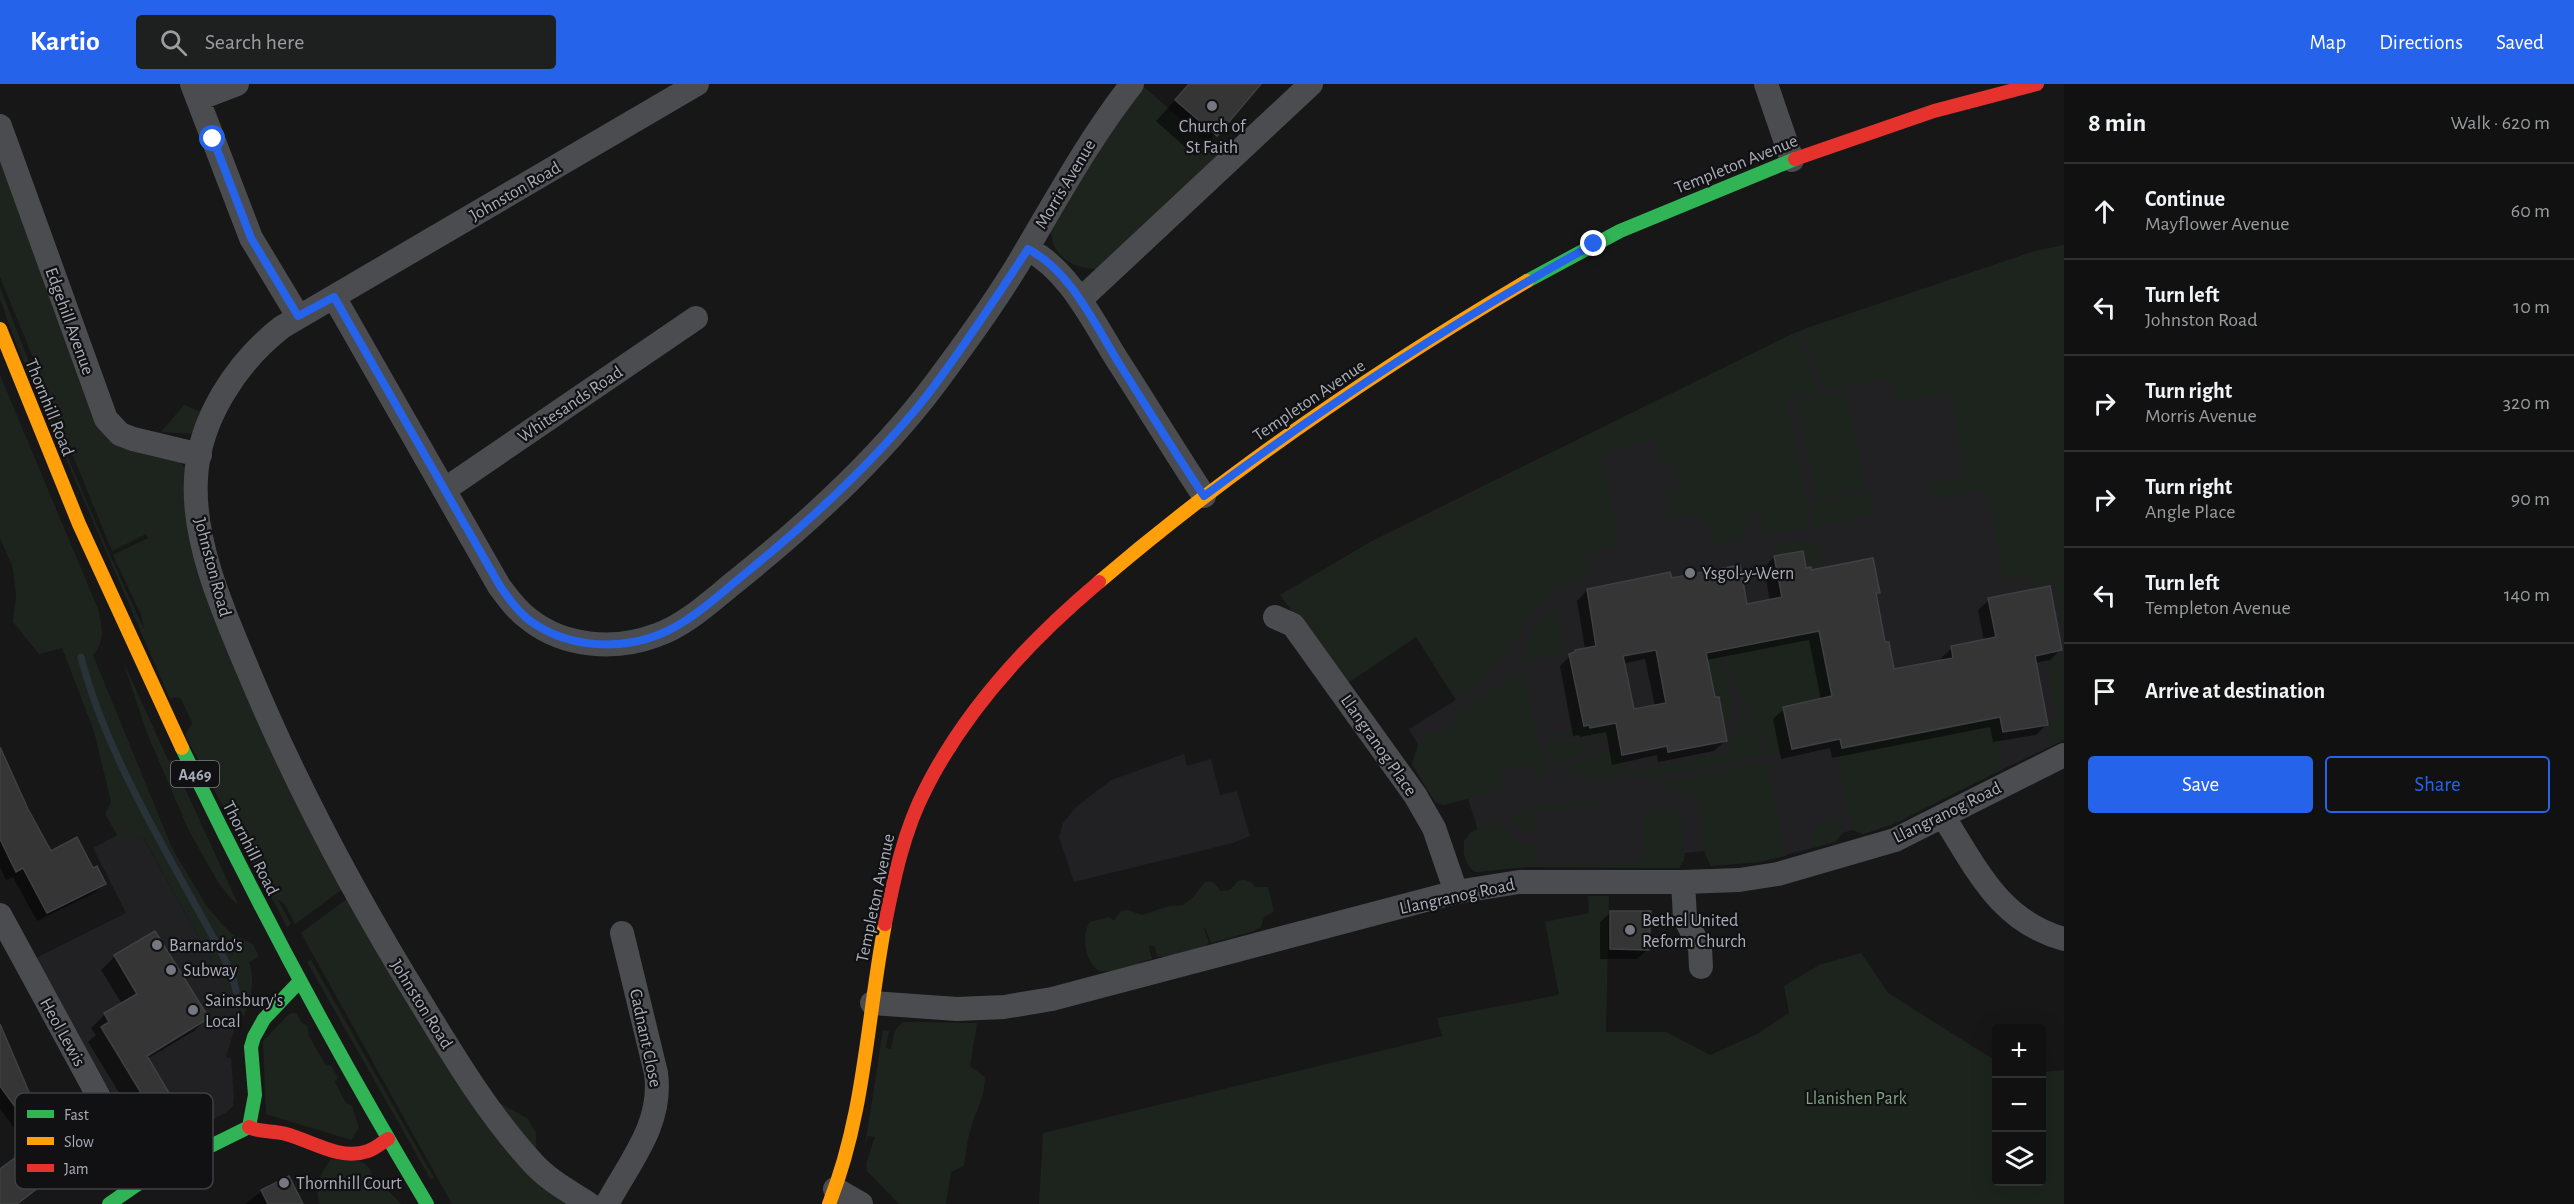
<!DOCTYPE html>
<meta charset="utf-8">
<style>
:root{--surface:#111;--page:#1e1f1f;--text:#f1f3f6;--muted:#9c9d9f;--line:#303131;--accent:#2563eb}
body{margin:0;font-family:"Alegreya Sans",sans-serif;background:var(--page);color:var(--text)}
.controls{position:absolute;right:18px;bottom:18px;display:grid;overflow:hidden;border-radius:6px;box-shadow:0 6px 24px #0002}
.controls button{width:54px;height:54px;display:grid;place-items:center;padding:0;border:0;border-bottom:2px solid var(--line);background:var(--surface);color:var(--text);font:30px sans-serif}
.stop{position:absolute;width:18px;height:18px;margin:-14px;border:4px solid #2563eb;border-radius:50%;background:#fff}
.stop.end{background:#2563eb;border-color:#fff;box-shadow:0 2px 6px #0008}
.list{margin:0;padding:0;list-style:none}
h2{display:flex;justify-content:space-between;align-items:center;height:78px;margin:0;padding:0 24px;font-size:26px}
h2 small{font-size:20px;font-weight:400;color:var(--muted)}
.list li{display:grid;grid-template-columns:39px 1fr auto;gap:18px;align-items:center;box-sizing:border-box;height:96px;padding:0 24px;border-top:2px solid var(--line)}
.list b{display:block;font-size:22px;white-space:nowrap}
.list p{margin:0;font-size:20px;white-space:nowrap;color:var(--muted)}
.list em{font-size:20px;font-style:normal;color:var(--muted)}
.actions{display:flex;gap:12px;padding:18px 24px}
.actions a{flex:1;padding:14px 0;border:2px solid var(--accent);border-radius:6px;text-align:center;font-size:21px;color:var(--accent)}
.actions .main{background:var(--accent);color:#fff}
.icon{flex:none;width:33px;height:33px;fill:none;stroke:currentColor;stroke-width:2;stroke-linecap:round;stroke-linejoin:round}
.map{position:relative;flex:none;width:2064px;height:1120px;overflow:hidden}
header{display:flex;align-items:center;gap:36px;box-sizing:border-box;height:84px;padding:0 30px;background:var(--accent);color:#fff}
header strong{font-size:28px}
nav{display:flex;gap:33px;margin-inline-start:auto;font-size:21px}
.search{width:420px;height:54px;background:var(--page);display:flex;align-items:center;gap:15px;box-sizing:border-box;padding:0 21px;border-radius:6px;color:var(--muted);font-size:22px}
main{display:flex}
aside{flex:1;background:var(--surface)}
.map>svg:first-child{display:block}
.built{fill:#212123}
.green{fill:#1d241e}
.shadow{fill:#0007;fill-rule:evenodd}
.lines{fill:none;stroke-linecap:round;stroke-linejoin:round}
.stream{stroke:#2a3239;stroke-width:7}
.building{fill:#353536;stroke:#3f4043;stroke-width:1.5;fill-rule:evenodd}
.street{stroke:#4b4c50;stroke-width:24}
.fast{stroke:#30b455;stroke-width:14}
.slow{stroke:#ff9f0a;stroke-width:14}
.jam{stroke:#e5322d;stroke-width:14}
.route{stroke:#2563eb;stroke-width:8}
.poi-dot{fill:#757880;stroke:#111113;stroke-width:2}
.labels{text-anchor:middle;stroke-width:4.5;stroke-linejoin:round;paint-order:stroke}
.shield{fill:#111113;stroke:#7b7e86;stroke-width:1.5}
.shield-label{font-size:16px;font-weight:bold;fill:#a8adb8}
.poi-label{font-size:18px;fill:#a8adb8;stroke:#111113;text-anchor:start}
.street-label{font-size:18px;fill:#a8adb8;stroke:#111113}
.park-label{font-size:18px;fill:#7fa381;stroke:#111113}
.key{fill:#111113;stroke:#3e4045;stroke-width:1.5}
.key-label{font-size:16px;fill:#a8adb8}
</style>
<header>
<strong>Kartio</strong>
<div class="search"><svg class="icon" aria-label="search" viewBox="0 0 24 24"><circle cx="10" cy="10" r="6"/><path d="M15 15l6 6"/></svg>Search here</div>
<nav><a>Map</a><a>Directions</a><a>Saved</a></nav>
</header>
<main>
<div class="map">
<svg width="2064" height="1120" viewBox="0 0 2064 1120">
<rect width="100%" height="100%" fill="#171717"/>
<path class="built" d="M2064,161V656L1957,707L1896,739L1863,750L1852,746L1843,749L1835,758L1759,778L1711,782L1705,767L1685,769L1684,776L1679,784L1526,783L1476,788L1470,784L1464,767V757L1470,749L1478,745L1468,715L1443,721L1435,718L1412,680L1418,661L1409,645L1456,616L1416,553L1280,511L1372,457L1794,249L2035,167Z
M1184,670L1187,682L1211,675L1220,711L1237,707L1250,752L1233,759L1074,798L1059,753L1063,739L1076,723L1111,696Z
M136,741L240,927L226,973L231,974L234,1014L233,1022L227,1028L165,1060L133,1040L96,986L36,874L126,829L93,764Z"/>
<path class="green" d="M1143,2L1222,72L1098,185C1067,185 1044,165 1053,134Z
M0,65L100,341L181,378L185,384L216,473L343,805L295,840L284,819L278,816L291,840L287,843L185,651L192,639L181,615L175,613L170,615L15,257L0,215V203C44,318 91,433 144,545L141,531L113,471L148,454L146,450L112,467L0,193Z
M2064,161V547L2054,498L2031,502L2028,492L2004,496L1987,405L1933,416L1929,400L1966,392L1950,308L1898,318L1892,294L1826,307L1801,246L2035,167Z
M1794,249L1819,308L1786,314L1807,418L1808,443L1769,451L1759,428L1750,430C1747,458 1737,458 1713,462L1704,435L1699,432L1672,435L1667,408L1681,404L1676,381L1662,384L1655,356L1603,369L1619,461L1587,470L1592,488L1557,505L1543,516L1482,598L1456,616L1416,553L1345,601L1280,511L1372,457Z
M0,291L98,525C102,543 106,556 93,571L172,764L206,821L222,840L233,851L253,860L259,873L249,878C256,897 250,916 244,933L211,879L212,877L143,753L132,756L117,751L105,730L111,718L94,647L62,564L39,570L13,538L16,512L13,484L0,454Z
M1846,306L1866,404L1817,414L1796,316Z
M184,321L205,329L193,350L161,348Z
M1869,408L1874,431L1813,443V418Z
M1804,456L1819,462L1824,480L1806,484L1803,467L1775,472L1772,461Z
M1551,526L1557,529L1564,570L1526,577C1523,558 1537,539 1551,526Z
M1819,547L1832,612L1782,635L1788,667L1769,669L1728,582L1723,565Z
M1704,556C1728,575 1733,610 1729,639L1724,640L1721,613H1715Z
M2063,570L2064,656L2051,662L2046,641L2058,637L2045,575Z
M123,577L168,676H172L238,820L231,815L218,798L189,747L147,649Z
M1524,590L1547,693L1536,696L1531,679L1500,686L1504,705L1443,721L1435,718L1412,680L1418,661L1425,656L1422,652L1427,648L1444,649L1457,639L1452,632L1509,595Z
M1991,616L2003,685L1896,739L1863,750L1852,746L1835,656L1839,655L1842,664L1974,638Z
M1743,624L1764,670L1659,693L1553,691L1604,667L1622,670L1626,688L1730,668L1727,655L1734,654Z
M1616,639L1619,654L1545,652Z
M1547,659L1599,660V662L1552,685Z
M1767,677L1786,772L1759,778L1711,782C1687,744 1729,716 1657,699Z
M1570,717H1605V722L1534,727L1535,747L1524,746L1512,739L1513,733L1523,727Z
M1659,722L1672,724L1683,736L1684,776L1679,784L1526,783L1476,788C1459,777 1460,754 1478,746L1476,740L1496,737L1517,758L1535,761L1536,780L1644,777C1645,757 1636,730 1659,722Z
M1840,733L1843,749L1835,758L1813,764C1808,745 1824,737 1840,733Z
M1244,796L1251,798L1255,803H1268L1274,827L1264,833L1261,843L1254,847L1211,859L1205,843L1204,845L1209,858L1197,870L1165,877L1162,872L1157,873L1155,863L1150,861L1149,864L1152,875L1141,878L1136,885C1130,886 1103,889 1098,886C1085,878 1081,849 1090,838L1109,833L1114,837L1121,827L1128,826L1142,831L1169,822L1183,821L1192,814L1205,798H1213L1221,807L1230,806L1238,797Z
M1588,812H1609L1606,948H1666L1710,971L1757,950L1789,929L1784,902L1819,881L1861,869L1888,909L1996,977V1098H2042V988L2064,986V1120H1039L1043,1049L1442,952L1437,934L1559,911L1545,838L1589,829Z
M348,814L452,959L496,1017L527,1034L536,1049V1069L584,1120H452L301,849Z
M311,876L434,1094L431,1096L307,878Z
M293,929L297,930L302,939L307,941L309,952L325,980L331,982L338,993L335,998L346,1019L352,1021L359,1044L351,1056L266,1030L263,957L289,930Z
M905,938L977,939L970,982L985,993C984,1017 977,1023 971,1044C967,1056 966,1070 964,1082L951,1088L946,1120H899L867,1087L866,1080L875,1053L868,1052L864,1068L883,946L889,947L886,964L891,965C894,954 893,942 905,938Z
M331,1075C354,1077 370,1071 374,1099L387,1105L401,1120H320C314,1104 321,1088 331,1075Z"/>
<path class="shadow" d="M1190,0H1259L1195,72L1156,37Z
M1774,473L1810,488L1878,509L1875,512L1884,560L1893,586L1942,577L1941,574L1952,564L1984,557L1978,526L1989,516L2061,565L2050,576L2035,579L2047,640L2036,651L1993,658L1990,643L1832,674L1830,664L1781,675L1773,635L1784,625L1821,616L1809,556L1706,576L1725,657L1714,667L1658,678L1657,671L1612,681L1606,648L1580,653L1579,651L1573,652L1560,582L1575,567L1585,565L1577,517L1587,506L1670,496L1746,522L1770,517L1764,484ZM1645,575L1655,622L1632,627L1623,580Z
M0,668L50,769L92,786L104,800L94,809L37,837L13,793L6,796L0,783Z
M1611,828L1648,865L1637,875H1600V838Z
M155,849L207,934L194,947L147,975L173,1019L160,1032L141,1044L88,958L96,951L91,944L105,930L122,920L101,886L114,873Z
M0,944L34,1024L79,1071L17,1120H0V1087L30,1065L0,1025Z
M262,1107L301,1120H245Z"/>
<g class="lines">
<path class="stream" d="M81,573C106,672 173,778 221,868L232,890L236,907"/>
</g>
<path class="building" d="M1189,0H1261L1217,52L1175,16Z
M1803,467L1806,484L1811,483V486L1873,474L1880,509H1876L1885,558H1889L1894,585L1953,574L1951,562L1996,553L1988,514L2050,502L2062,566L2035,572L2048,641L2003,648L2000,633L1842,664L1840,655L1792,665L1783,623L1832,612L1819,547L1706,569L1715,613H1719L1727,657L1668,668L1667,662L1622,671L1616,639L1590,644L1589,641L1584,642L1569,570L1575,568V566L1596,562L1587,505L1670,488L1672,494L1740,481L1747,520L1782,513L1774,472ZM1656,566L1666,619L1634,625L1623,572Z
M0,663L28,725L51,767L77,753L93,784L97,782L106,800L47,829L23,784L16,788L0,755Z
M1610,827H1651L1649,866L1610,865Z
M155,847L209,934L147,972L175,1019L155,1032L101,943L109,938L104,929L137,910L114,871Z
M0,940L35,1022L41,1017L81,1071L17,1120H0V1085L39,1056L0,1002Z
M289,1092L303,1120H268L261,1106Z"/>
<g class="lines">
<path class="street" d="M192,0L251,154L298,232
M1766,0L1792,76
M198,15L237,0
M0,42L106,335L120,350L133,355L200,371
M1028,165C1070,187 1093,238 1118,277C1147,322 1175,368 1204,412
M334,213L499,502C508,514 517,527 530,536C565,563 615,567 657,551C686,541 712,516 736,497C813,435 888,366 946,285C975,246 1004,205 1028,163C1061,107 1092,51 1132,0
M1080,216L1311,0
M444,406L696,234
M1275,533L1293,541L1415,711L1434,744L1456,808
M1943,732C1977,785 1999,837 2064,855
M1683,798L1685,834L1700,864L1701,883
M0,831L113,1039L148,1093
M872,919L957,925L1004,923L1052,915L1456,808L1519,798H1683L1739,796L1778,790L1895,756L2064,671
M835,1105L861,1120
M589,1120C569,1107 548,1096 532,1078C489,1031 456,976 423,922C356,814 297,704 248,586C224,529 192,458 196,394C199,335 237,278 282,243L697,0
M607,1120C630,1077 663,1040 656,989L622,849"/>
<path class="fast" d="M1527,197L1620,147L1795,75
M182,664C257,820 338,972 427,1120
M249,1043L255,1011L251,963L254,953L264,935L299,898
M109,1120L148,1093L249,1043"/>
<path class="slow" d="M0,245L79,440L182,664
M1099,498C1231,385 1378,285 1527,197
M829,1120C865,1030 867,934 885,840"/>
<path class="jam" d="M1795,75L1934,27L2037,0
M885,840C894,794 904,746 926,704C967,623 1030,556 1099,498
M249,1043C260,1049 273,1046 286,1050C312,1057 340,1077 368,1067C375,1065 381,1059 388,1055"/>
</g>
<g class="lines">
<path class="route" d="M213,55L251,154L298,232L334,213L500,502C508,514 517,527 529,536C565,563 617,567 658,551C691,538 720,510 747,488C811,436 873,379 925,314C962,266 995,215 1028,165C1071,187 1095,241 1120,281C1148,325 1175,369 1204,412C1328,320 1459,234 1594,160"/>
</g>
<g class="poi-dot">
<circle cx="1212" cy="22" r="6"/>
<circle cx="1690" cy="489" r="6"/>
<circle cx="1630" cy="846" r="6"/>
<circle cx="157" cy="861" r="6"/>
<circle cx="171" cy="886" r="6"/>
<circle cx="193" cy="926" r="6"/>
<circle cx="284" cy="1099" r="6"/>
</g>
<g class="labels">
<rect class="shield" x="171" y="677" width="48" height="26" rx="4.5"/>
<g class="shield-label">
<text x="195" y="696">A469</text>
</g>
<g class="poi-label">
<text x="1212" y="48" text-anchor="middle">Church of<tspan x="1212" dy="21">St Faith</tspan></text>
<text x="1702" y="495">Ysgol-y-Wern</text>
<text x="1642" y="842">Bethel United<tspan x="1642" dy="21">Reform Church</tspan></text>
<text x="169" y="867">Barnardo's</text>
<text x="183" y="892">Subway</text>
<text x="205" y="922">Sainsbury's<tspan x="205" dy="21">Local</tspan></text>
<text x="296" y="1105">Thornhill Court</text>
</g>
<g class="street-label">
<text transform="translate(1736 80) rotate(-22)" y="6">Templeton Avenue</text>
<text transform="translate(1065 100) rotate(-59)" y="6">Morris Avenue</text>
<text transform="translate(515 107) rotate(-30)" y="6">Johnston Road</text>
<text transform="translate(70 237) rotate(70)" y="6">Edgehill Avenue</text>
<text transform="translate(1309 316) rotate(-34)" y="6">Templeton Avenue</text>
<text transform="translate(570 320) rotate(-34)" y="6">Whitesands Road</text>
<text transform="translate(50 323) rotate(68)" y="6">Thornhill Road</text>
<text transform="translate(213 483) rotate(75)" y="6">Johnston Road</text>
<text transform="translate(1379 661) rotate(55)" y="6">Llangranog Place</text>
<text transform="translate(1947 728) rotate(-26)" y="6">Llangranog Road</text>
<text transform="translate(251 764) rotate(63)" y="6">Thornhill Road</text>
<text transform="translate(1457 812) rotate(-12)" y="6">Llangranog Road</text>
<text transform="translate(875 814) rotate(-78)" y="6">Templeton Avenue</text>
<text transform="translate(422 920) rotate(58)" y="6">Johnston Road</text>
<text transform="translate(63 948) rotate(61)" y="6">Heol Lewis</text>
<text transform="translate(646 954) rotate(78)" y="6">Cadnant Close</text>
</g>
<g class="park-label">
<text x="1856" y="1020">Llanishen Park</text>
</g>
</g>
<rect x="15" y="1009" width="198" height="96" rx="9" class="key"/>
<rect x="27" y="1026" width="27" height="8" fill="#30b455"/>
<rect x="27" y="1053" width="27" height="8" fill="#ff9f0a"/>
<rect x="27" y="1080" width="27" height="8" fill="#e5322d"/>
<g class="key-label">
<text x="64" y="1036">Fast</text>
<text x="64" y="1063">Slow</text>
<text x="64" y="1090">Jam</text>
</g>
</svg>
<div class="controls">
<button>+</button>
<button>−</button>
<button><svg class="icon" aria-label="layers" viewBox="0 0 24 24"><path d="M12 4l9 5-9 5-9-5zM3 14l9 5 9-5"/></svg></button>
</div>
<div class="stop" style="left:213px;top:55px"></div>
<div class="stop end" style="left:1594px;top:160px"></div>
</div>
<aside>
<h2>8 min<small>Walk · 620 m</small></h2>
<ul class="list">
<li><svg class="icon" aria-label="ahead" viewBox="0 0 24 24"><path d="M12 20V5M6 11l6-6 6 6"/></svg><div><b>Continue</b><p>Mayflower Avenue</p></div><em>60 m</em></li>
<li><svg class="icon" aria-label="left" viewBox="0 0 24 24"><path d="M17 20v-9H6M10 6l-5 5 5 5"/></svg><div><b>Turn left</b><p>Johnston Road</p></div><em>10 m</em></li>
<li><svg class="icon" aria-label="right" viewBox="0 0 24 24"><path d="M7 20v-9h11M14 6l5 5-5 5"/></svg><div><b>Turn right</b><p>Morris Avenue</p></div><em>320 m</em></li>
<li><svg class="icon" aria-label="right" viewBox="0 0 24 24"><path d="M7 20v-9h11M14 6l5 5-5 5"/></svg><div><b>Turn right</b><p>Angle Place</p></div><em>90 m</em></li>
<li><svg class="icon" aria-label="left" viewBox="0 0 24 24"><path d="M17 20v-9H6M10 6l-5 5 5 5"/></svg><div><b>Turn left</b><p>Templeton Avenue</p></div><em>140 m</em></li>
<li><svg class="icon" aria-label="arrive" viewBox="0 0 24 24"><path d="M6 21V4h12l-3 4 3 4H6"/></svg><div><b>Arrive at destination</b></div></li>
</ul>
<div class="actions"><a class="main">Save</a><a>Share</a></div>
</aside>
</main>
